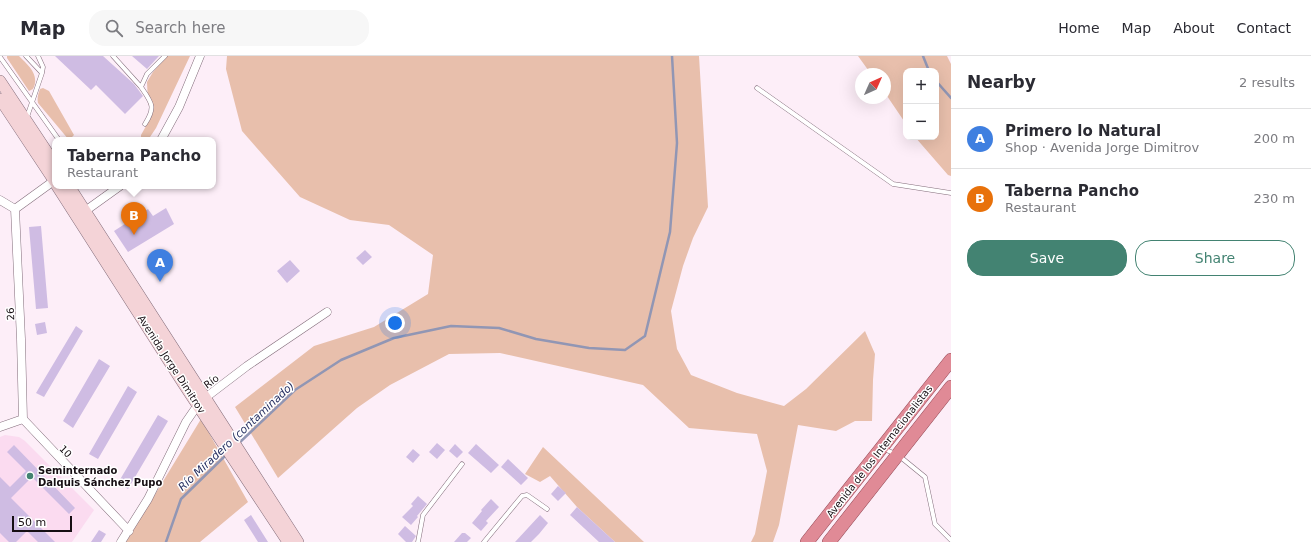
<!DOCTYPE html>
<meta charset="utf-8">
<style>
:root{--surface:#fff;--page:#f7f7f7;--text:#2b2b33;--muted:#7c7c81;--line:#e1e1e2;--accent:#438372}
body{margin:0;font-family:"DejaVu Sans",sans-serif;background:var(--page);color:var(--text)}
.controls{position:absolute;right:12px;top:12px;display:grid;overflow:hidden;border-radius:8px;box-shadow:0 4px 16px #0002}
.controls button{width:36px;height:36px;display:grid;place-items:center;padding:0;border:0;border-bottom:1px solid var(--line);background:var(--surface);color:var(--text);font:20px sans-serif}
.compass{position:absolute;left:855px;top:12px;width:36px;height:36px;border-radius:50%;background:var(--surface);box-shadow:0 4px 16px #0002;rotate:45deg}
.scale{position:absolute;left:12px;bottom:10px;width:60px;box-sizing:border-box;padding-left:4px;border:2px solid #160e13;border-top:0;font-size:11px;line-height:14px;white-space:nowrap;color:#160e13;-webkit-text-stroke:3px #fff;paint-order:stroke}
.you{position:absolute;left:395px;top:267px;width:14px;height:14px;margin:-10px;border:3px solid #fff;border-radius:50%;background:#1a73e8;box-shadow:0 0 0 6px #1a73e833}
.badge{display:grid;place-items:center;width:26px;height:26px;border-radius:50%;background:var(--accent);color:#fff;font-size:13px;font-weight:700}
.pin{position:absolute;translate:-50% -33px;filter:drop-shadow(0 1px 2px #0008)}
.pin::after{content:'';position:absolute;top:21px;width:14px;height:12px;background:inherit;clip-path:polygon(0 0,100% 0,50% 100%)}
.popup{position:absolute;left:52px;top:81px;width:164px;height:52px;box-sizing:border-box;display:grid;place-content:center;border-radius:8px;background:var(--surface);filter:drop-shadow(0 1px 3px #0005);font-size:13px;white-space:nowrap;color:var(--muted)}
.popup b{font-size:15px;color:var(--text)}
.popup::after{content:'';position:absolute;left:50%;top:100%;margin-left:-8px;border:8px solid transparent;border-top-color:var(--surface)}
.list{margin:0;padding:0;list-style:none}
h2{display:flex;justify-content:space-between;align-items:center;height:52px;margin:0;padding:0 16px;font-size:17px}
h2 small{font-size:13px;font-weight:400;color:var(--muted)}
.list li{display:grid;grid-template-columns:26px 1fr auto;gap:12px;align-items:center;box-sizing:border-box;height:60px;padding:0 16px;border-top:1px solid var(--line)}
.list b{display:block;font-size:15px;white-space:nowrap}
.list p{margin:0;font-size:13px;white-space:nowrap;color:var(--muted)}
.list em{font-size:13px;font-style:normal;color:var(--muted)}
.actions{display:flex;gap:8px;padding:12px 16px}
.actions a{flex:1;padding:9px 0;border:1px solid var(--accent);border-radius:16px;text-align:center;font-size:14px;color:var(--accent)}
.actions .main{background:var(--accent);color:#fff}
.icon{flex:none;width:22px;height:22px;fill:none;stroke:currentColor;stroke-width:2;stroke-linecap:round;stroke-linejoin:round}
.map{position:relative;flex:none;width:951px;height:486px;overflow:hidden}
header{display:flex;align-items:center;gap:24px;box-sizing:border-box;height:56px;padding:0 20px;background:var(--surface);border-bottom:1px solid var(--line)}
header strong{font-size:19px}
nav{display:flex;gap:22px;margin-inline-start:auto;font-size:14px}
.search{width:280px;height:36px;background:var(--page);display:flex;align-items:center;gap:10px;box-sizing:border-box;padding:0 14px;border-radius:16px;color:var(--muted);font-size:15px}
main{display:flex}
aside{flex:1;background:var(--surface)}
.map>svg:first-child{display:block}
.built{fill:#fbdbf0}
.green{fill:#e8bfac}
.lines{fill:none;stroke-linecap:round;stroke-linejoin:round}
.stream{stroke:#9196b4;stroke-width:2.5}
.building{fill:#cfbce3}
.service-casing{stroke:#836d7b;stroke-width:5}
.minor-casing{stroke:#836d7b;stroke-width:9}
.secondary-casing{stroke:#836d7b;stroke-width:12}
.trunk-casing{stroke:#954b57;stroke-width:14}
.service{stroke:#fff;stroke-width:4}
.minor{stroke:#fff;stroke-width:8}
.secondary{stroke:#f4d3d7;stroke-width:11}
.trunk{stroke:#e08a96;stroke-width:13}
.poi-dot{fill:#438372;stroke:#fff;stroke-width:1.5}
.labels{text-anchor:middle;stroke-width:3;stroke-linejoin:round;paint-order:stroke}
.street-label{font-size:10px;fill:#160e13;stroke:#fff}
.poi-label{font-size:10px;font-weight:bold;fill:#160e13;stroke:#fff;text-anchor:start}
.water-label{font-size:11px;font-style:italic;fill:#283162;stroke:#fff}
</style>
<header>
<strong>Map</strong>
<div class="search"><svg class="icon" aria-label="search" viewBox="0 0 24 24"><circle cx="10" cy="10" r="6"/><path d="M15 15l6 6"/></svg>Search here</div>
<nav><a>Home</a><a>Map</a><a>About</a><a>Contact</a></nav>
</header>
<main>
<div class="map">
<svg width="951" height="486" viewBox="0 0 951 486">
<rect width="100%" height="100%" fill="#fdeef8"/>
<path class="built" d="M5,379L19,381L25,385L94,454L72,486H0V381Z"/>
<path class="green" d="M7,0H19C29,10 40,19 33,33L29,35L7,2Z
M167,0H190L156,72L148,84H143L141,83V79L150,63V52L148,47L147,26L153,16Z
M227,0H699L708,151L693,182L683,210L671,255L677,293L691,319L737,337L784,350L806,333L865,275L875,298L873,324L872,365H855L836,375L798,369L779,469L773,486H751L755,478L767,415L757,378L689,372L643,329L500,297L449,298L390,329L357,352L278,422L235,351L314,290L374,271L428,238L433,199L389,169L350,164L300,141L242,75L226,13Z
M858,0H947L951,8V120L948,119L915,81H936V15H906V68L885,37V18H871Z
M43,32L49,35L74,79L69,84L38,47C37,42 38,38 40,33Z
M201,363L248,446L200,486H126Z
M543,391L644,486H615L577,451L550,420L540,426L525,418Z"/>
<g class="lines">
<path class="stream" d="M923,0L929,15
M936,25L951,42
M239,387L295,334L341,304L394,282L451,270L499,272L536,283L589,292L625,294L645,280L670,176L677,87L672,0
M166,486L181,443L227,398"/>
</g>
<path class="building" d="M55,0H103L134,28L143,40L125,58L96,29L91,34Z
M132,0H159L147,13Z
M166,152L174,168L128,196L114,175L148,153L153,160Z
M41,170L48,252L36,253L29,171Z
M365,194L372,201L363,209L356,202Z
M290,204L300,215L287,227L277,215Z
M45,266L47,277L37,279L35,268Z
M76,270L83,275L44,341L36,337Z
M99,303L110,310L73,372L63,365Z
M128,330L137,336L98,403L89,398Z
M158,359L168,365L128,433L118,427Z
M437,387L445,394L437,403L429,396Z
M455,388L463,396L457,402L449,395Z
M476,388L499,409L491,417L468,397Z
M14,389L75,452L69,458L32,421L11,442L55,486H38L27,475L16,486H9L0,477V421L10,431L26,415L7,396Z
M413,393L420,399L413,407L406,401Z
M508,403L528,422L521,429L501,411Z
M558,430L566,437L558,445L551,438Z
M418,440L427,448L417,460L418,461L411,469L402,461L413,450L411,448Z
M491,443L499,451L486,465L488,467L481,475L472,467L482,455L481,454Z
M577,451L615,486H599L570,459Z
M251,459L268,486H258L244,464Z
M540,459L548,467L539,478L531,486H515Z
M405,470L416,480L412,486H406L398,478Z
M99,474L106,478L101,486H91Z
M462,477H465L471,482L467,486H454Z"/>
<g class="lines">
<defs>
<path id="service" d="M26,0L42,17L27,61
M38,0L43,11L42,17
M113,0L141,31
M0,1L59,84
M757,32L893,128L951,137
M145,68C156,51 152,47 141,31L147,18L165,0
M884,393L898,399L925,421L935,468L951,484
M418,486L423,459L462,408
M484,486L522,440L527,439L547,453"/>
<path id="minor" d="M161,84L179,51L200,0
M0,144L15,153
M15,153L21,283L23,363
M15,153L55,124
M81,158L120,130
M23,363L129,475
M0,371L23,363
M121,486L148,443L186,366L195,353L205,342L247,310L327,256"/>
<path id="secondary" d="M0,25L55,108
M0,43L55,126
M57,130L183,327L288,486
M69,130L298,486"/>
<path id="trunk" d="M807,486L951,304
M829,486L951,331"/>
</defs>
<use href="#service" class="service-casing"/>
<use href="#minor" class="minor-casing"/>
<use href="#secondary" class="secondary-casing"/>
<use href="#trunk" class="trunk-casing"/>
<use href="#service" class="service"/>
<use href="#minor" class="minor"/>
<use href="#secondary" class="secondary"/>
<use href="#trunk" class="trunk"/>
</g>
<circle class="poi-dot" cx="30" cy="420" r="4"/>
<g class="labels">
<g class="street-label">
<text transform="translate(10 258) rotate(-92)" y="4">26</text>
<text transform="translate(172 308) rotate(57)" y="4">Avenida Jorge Dimitrov</text>
<text transform="translate(211 325) rotate(-36)" y="4">Río</text>
<text transform="translate(66 395) rotate(46)" y="4">10</text>
<text transform="translate(879 395) rotate(-52)" y="4">Avenida de los Internacionalistas</text>
</g>
<g class="poi-label">
<text x="38" y="418">Seminternado<tspan x="38" dy="12">Dalquis Sánchez Pupo</tspan></text>
</g>
<g class="water-label">
<text transform="translate(236 380) rotate(-43)" y="4">Río Miradero (contaminado)</text>
</g>
</g>
</svg>
<div class="controls">
<button>+</button>
<button>−</button>
</div>
<svg class="compass" viewBox="-18 -18 36 36"><path d="M0-13l5 13h-10z" fill="#e53935"/><path d="M0 13l5-13h-10z" fill="#7c7c81"/></svg>
<div class="scale">50 m</div>
<div class="you"></div>
<div class="pin badge" style="left:160px;top:226px;background:#3f7fe0">A</div>
<div class="pin badge" style="left:134px;top:179px;background:#e8710a">B</div>
<div class="popup"><b>Taberna Pancho</b>Restaurant</div>
</div>
<aside>
<h2>Nearby<small>2 results</small></h2>
<ul class="list">
<li><span class="badge" style="background:#3f7fe0">A</span><div><b>Primero lo Natural</b><p>Shop · Avenida Jorge Dimitrov</p></div><em>200 m</em></li>
<li><span class="badge" style="background:#e8710a">B</span><div><b>Taberna Pancho</b><p>Restaurant</p></div><em>230 m</em></li>
</ul>
<div class="actions"><a class="main">Save</a><a>Share</a></div>
</aside>
</main>
